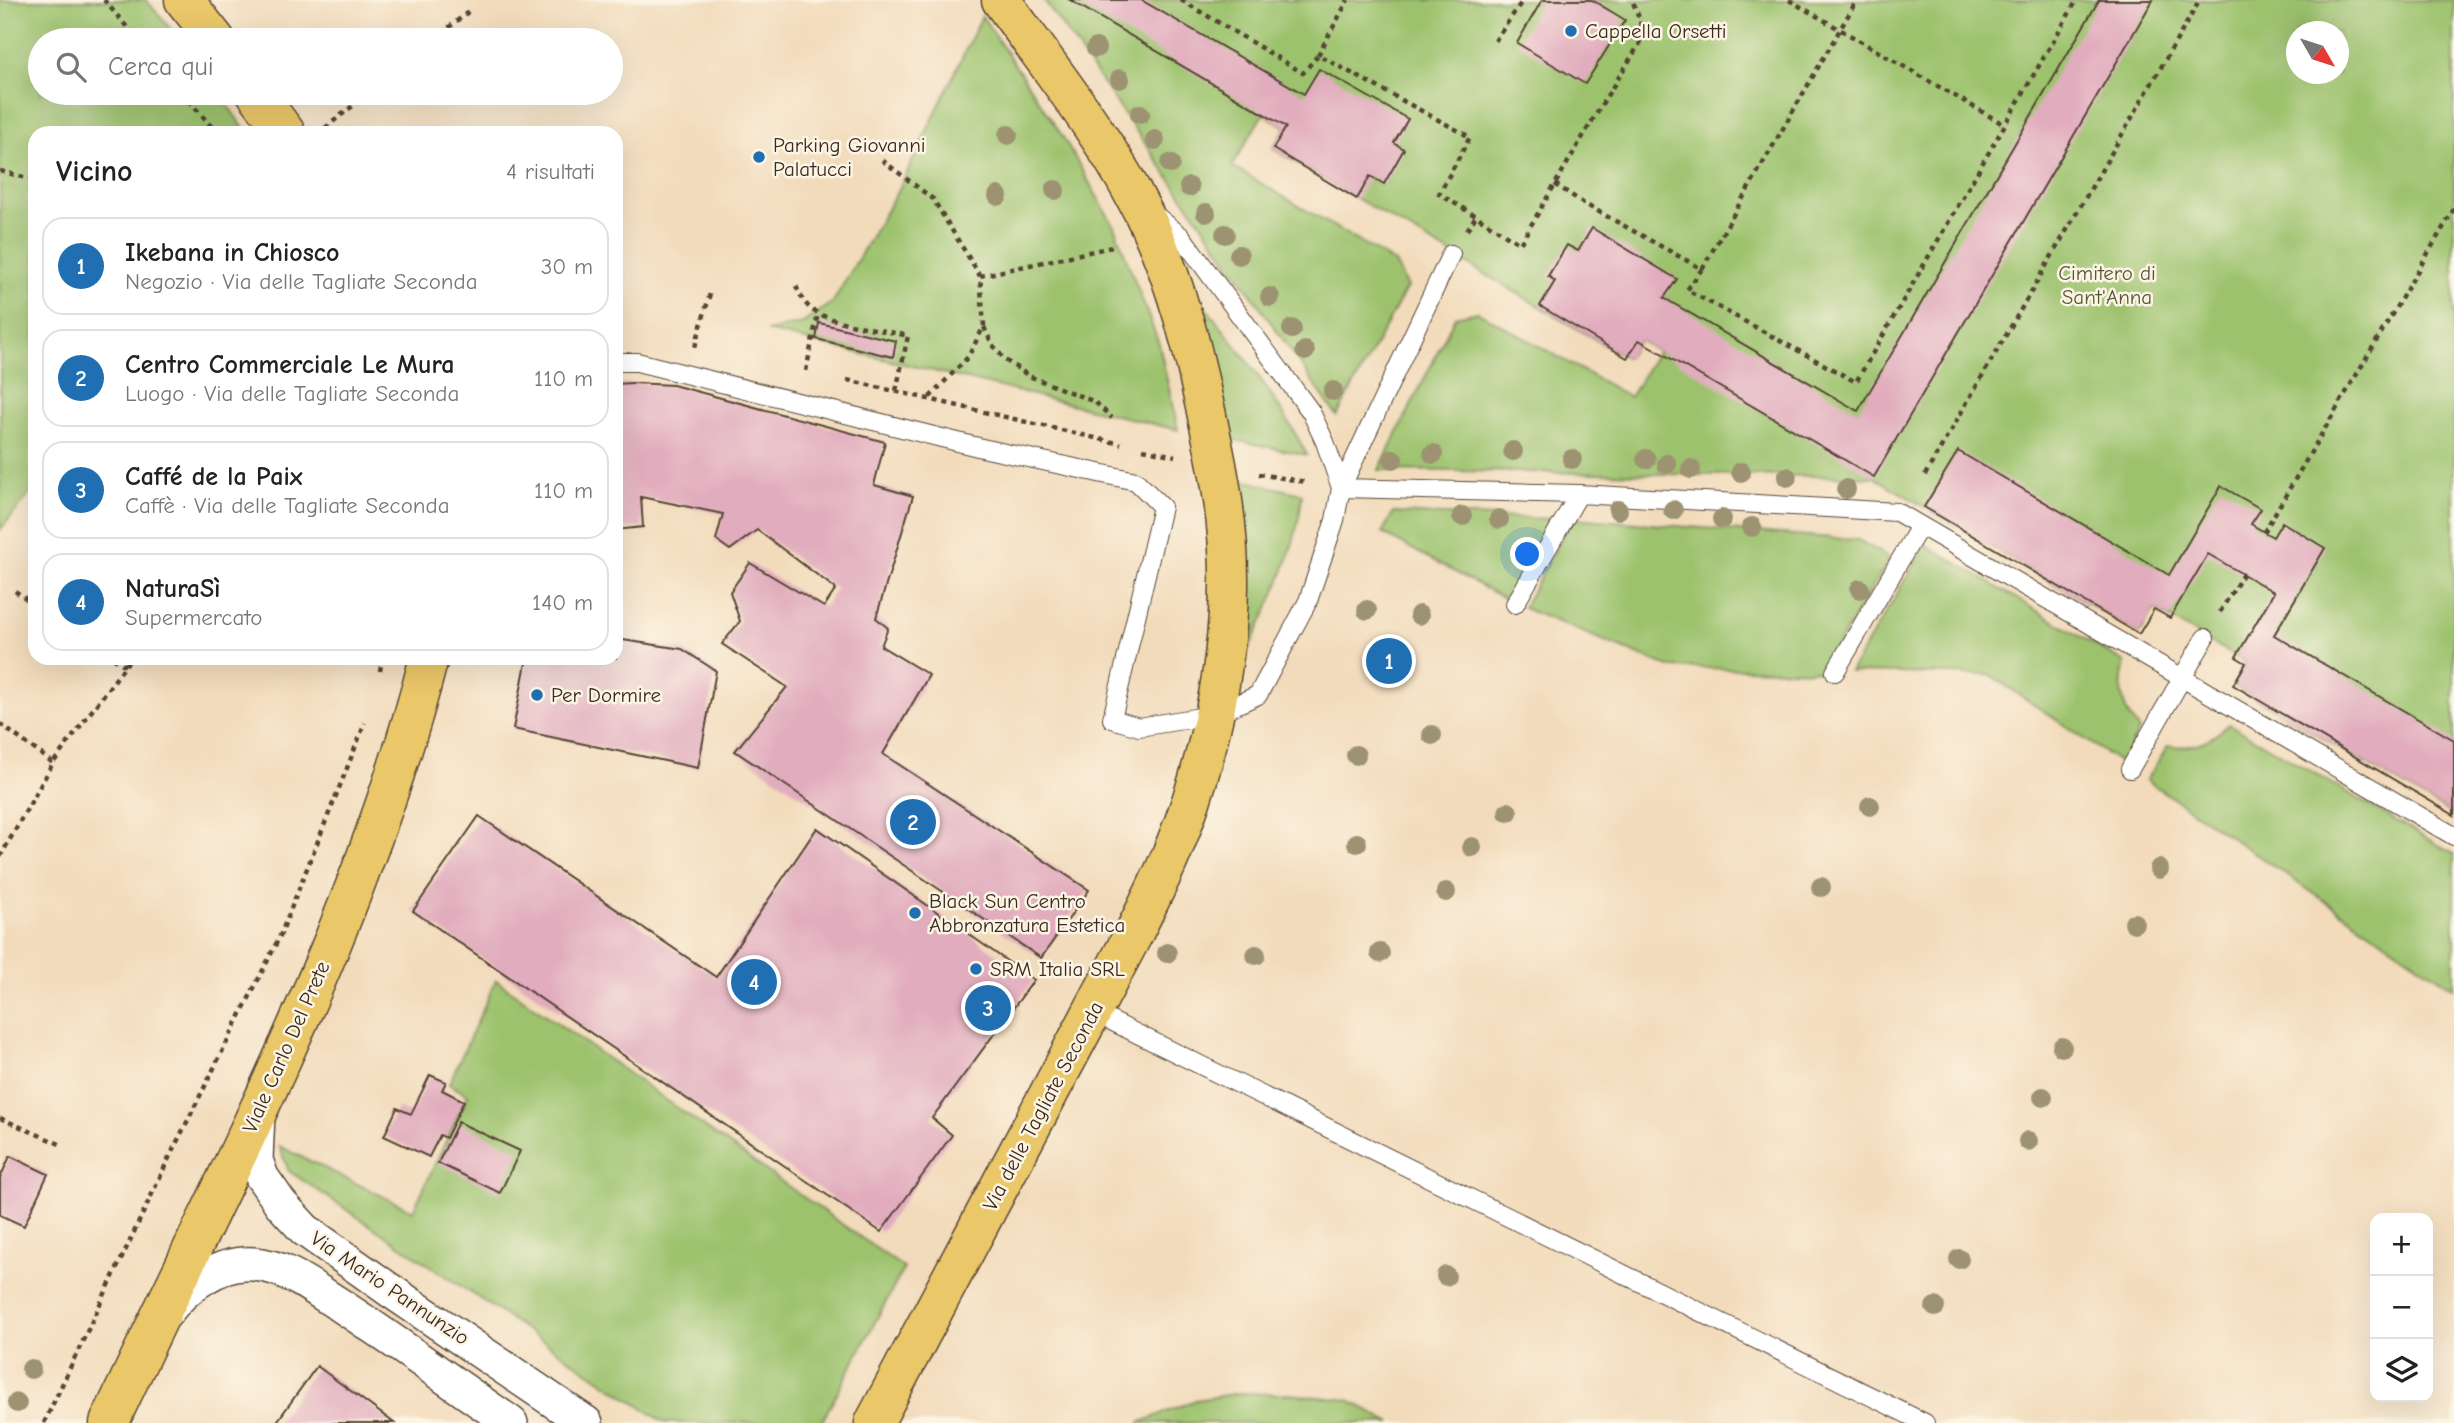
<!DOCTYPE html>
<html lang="it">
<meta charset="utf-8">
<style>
:root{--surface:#fff;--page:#f2f2f2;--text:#222;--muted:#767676;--line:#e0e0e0;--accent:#1f6fb2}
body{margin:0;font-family:"Comic Neue",sans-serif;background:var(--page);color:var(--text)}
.controls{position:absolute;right:21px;bottom:21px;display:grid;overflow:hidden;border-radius:14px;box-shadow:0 7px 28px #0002}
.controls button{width:63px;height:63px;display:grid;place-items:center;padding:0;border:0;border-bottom:2px solid var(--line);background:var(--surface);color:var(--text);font:35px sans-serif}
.compass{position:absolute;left:2286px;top:21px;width:63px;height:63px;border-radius:50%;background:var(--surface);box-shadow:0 7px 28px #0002;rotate:129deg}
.you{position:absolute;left:1528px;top:555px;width:24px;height:24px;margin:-18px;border:5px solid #fff;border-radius:50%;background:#1a73e8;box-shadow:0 0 0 10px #1a73e833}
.badge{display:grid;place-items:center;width:46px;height:46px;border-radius:50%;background:var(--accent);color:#fff;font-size:23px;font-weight:700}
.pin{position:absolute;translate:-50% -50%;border:4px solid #fff;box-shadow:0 2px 7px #0006}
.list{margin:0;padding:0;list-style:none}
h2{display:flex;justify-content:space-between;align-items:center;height:91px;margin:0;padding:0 28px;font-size:30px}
h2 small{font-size:23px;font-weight:400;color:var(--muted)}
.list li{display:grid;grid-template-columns:46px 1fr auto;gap:21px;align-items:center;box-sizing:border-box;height:98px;margin:0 14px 14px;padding:0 14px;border:2px solid var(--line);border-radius:21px}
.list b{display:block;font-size:26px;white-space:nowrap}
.list p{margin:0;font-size:23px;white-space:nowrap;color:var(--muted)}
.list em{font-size:23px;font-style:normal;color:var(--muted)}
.icon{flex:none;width:38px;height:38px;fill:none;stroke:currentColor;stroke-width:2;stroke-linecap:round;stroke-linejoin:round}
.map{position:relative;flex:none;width:2454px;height:1423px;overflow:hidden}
.search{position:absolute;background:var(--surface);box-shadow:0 7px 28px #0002;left:28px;top:28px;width:595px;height:77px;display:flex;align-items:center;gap:18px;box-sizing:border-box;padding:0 24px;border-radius:38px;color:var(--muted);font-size:26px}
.panel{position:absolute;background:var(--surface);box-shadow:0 7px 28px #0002;left:28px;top:126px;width:595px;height:539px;border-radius:21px}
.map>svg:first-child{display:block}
.green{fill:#9cc26d;stroke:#6c7646;stroke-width:2;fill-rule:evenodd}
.building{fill:#e1acbd}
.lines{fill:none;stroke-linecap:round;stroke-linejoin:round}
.lane-casing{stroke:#564536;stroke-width:20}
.street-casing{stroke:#564536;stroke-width:36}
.primary-casing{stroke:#564536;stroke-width:41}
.path{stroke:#564536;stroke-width:4.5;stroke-dasharray:5 5;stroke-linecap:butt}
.lane{stroke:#fff;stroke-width:18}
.street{stroke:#fff;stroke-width:33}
.primary{stroke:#eac769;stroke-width:38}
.tree{fill:#9d9372}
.poi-dot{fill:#1f6fb2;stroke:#fcf5e5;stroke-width:2.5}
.labels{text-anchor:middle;stroke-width:5;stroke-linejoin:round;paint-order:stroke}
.poi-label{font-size:21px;fill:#3b2a1e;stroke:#fcf5e5;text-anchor:start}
.park-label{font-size:21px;fill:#585836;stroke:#fcf5e5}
.street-label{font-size:21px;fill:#3b2a1e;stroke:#fcf5e5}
</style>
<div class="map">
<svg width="2454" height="1423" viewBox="0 0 2454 1423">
<rect width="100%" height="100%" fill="#fcf5e5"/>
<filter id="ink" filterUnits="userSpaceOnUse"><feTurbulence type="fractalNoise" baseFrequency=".0143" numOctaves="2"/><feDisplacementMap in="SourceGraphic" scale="14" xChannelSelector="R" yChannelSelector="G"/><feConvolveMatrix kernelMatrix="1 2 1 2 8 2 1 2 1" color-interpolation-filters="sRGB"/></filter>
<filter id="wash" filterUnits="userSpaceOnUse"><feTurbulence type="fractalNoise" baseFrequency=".00686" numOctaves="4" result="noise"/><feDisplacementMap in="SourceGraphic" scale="28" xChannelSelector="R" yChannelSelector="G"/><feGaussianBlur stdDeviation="1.57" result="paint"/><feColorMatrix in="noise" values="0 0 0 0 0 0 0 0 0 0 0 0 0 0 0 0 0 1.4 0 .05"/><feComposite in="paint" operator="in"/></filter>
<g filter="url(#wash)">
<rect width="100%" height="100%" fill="#f2dbbb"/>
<path class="green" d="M0,0H146L180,40H40V93H219L247,133H35V488L0,530Z
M1044,0H2454V815L2233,685L2246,663L2154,609L2139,634L1874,477L1379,470L1455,317L1478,312L1630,397L1658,351L1639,340L1627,358L1273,149L1286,127L1263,114L1232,166L1395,263L1407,287L1337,416ZM2296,32H2338V74H2296Z
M982,16L1063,137L1114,226L1159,344L1178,430L767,331L803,323L833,302L900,187Z
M1196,295C1238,348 1276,395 1307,455L1234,440Z
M1238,479L1302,494C1298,547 1272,601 1249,648L1238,650Z
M1393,513L1555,519L1509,601L1382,533Z
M1573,518L1858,540L1890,558L1822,671L1669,667L1523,608Z
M1926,545L2125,663C2118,689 2121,709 2139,730L2122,764L1990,675L1850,672Z
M2229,724L2454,854V988L2146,780L2168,746C2193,749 2211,741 2229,724Z
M496,980L904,1268L821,1423H665L289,1171L279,1146L413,1211L468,1095L449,1084Z
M1239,1393L1288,1394L1349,1400L1391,1423H1139L1196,1400Z"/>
<g id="blocks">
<path class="building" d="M1070,0H1141L1304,94L1319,69L1408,119L1394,143L1404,149L1384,184L1370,176L1357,199L1273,149L1286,127Z
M1542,0H1592L1625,20L1585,84L1517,43Z
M2099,0H2153L1874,477L1639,340L1627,358L1540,306L1555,281L1548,276L1567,245L1578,251L1592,228L1677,279L1664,298L1858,411Z
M819,323L896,341L893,357L816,339Z
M632,383L673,385L885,442L874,485L913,496L876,618L888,628L881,646L929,675L883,754L1089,890L1041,958L735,751L787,687L722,644L740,621L730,592L750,563L824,607L836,589L757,530L730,550L716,540L723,514L641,497L643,527L616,530V384Z
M1958,451L2169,575L2221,486L2261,509L2251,524L2264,532L2273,537L2282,522L2325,548L2274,635L2454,740V815L2233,685L2246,663L2236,657L2274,592L2208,554L2170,618L2154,609L2139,634L1924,507Z
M616,639L682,649L716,671L698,768L513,729L527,658H616Z
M479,816L716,977L817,828L1034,980L932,1118L952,1135L881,1232L413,911Z
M430,1075L446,1082L442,1090L464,1101L446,1138L440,1135L429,1157L384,1136L397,1108L411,1114Z
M458,1122L520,1151L500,1193L438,1163Z
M10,1156L48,1174L24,1226L0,1215V1178Z
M317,1366L386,1417L394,1423H276Z"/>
</g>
</g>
<g filter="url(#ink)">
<use href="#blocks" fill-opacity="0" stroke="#564536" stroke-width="2"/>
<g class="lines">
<defs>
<path id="lane" d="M1154,214L1182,237L1311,412L1325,442L1341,488
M616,362H637L982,448L1136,481L1162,507L1112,719L1139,727L1213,715L1258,695L1308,601L1335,520L1341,488L1451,254
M1341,488L1579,494L1897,512L2454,836
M1515,604L1579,494
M1835,672L1920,526
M2130,769L2205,638
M1093,1012L1925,1423"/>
<path id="street" d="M258,1114L256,1160L262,1177L281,1204L305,1230L391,1291L586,1423
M165,1314C185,1287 219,1261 254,1264C286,1266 314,1289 340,1305C398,1343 454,1384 511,1423"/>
<path id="primary" d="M184,0L216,40
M256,93L286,133
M109,1423C226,1173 360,927 429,658
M874,1423L1135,931C1148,904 1162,877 1173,850C1206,770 1228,672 1229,586C1230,522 1217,460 1203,398C1190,333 1167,255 1135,197C1098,128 1047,64 1001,0"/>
</defs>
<use href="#lane" class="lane-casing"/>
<use href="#street" class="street-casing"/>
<use href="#primary" class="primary-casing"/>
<path class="path" d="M104,0L138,40
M1181,0L1303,73L1318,55L1470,137L1439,194L1476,216
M1789,0L2005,125
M433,40L468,12
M1495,41L1523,0
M1318,55L1348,0
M182,93L217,133
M325,128L369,93
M882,160L933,199L980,276L984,326L968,357L929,398
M0,171L35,180
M1555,184L1583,203L1702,269L1687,290L1856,382L2077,0
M1467,230L1476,216L1520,244L1602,104L1642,40L1640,20L1632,0
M1702,269L1857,0
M980,276L1116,246
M796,286C800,295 804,303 811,309C828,323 885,330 908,336L896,391
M984,327L992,344L1005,360L1029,376L1095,402L1112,418
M695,347L711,290
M806,371L818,313
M847,380L1121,444
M1143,449L1175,456
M1259,474L1306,482
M1925,475L2200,0
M2264,532L2454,209
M15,591L35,605
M2220,612L2243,574
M113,658L125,666
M380,671L382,658
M0,724L53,763
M0,857L53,763L131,658
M0,1118L62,1145
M44,1423L169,1158L280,936L365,723"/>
<use href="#lane" class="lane"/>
<use href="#street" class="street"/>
<use href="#primary" class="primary"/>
</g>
<g class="tree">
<circle cx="1096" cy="48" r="10"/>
<circle cx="1120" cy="79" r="10"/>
<circle cx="1140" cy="114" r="10"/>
<circle cx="1008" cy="135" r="10"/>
<circle cx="1155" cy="140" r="10"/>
<circle cx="1170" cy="164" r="10"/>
<circle cx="1189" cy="187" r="10"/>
<circle cx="1055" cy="190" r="10"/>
<circle cx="998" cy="196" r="10"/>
<circle cx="1206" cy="213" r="10"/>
<circle cx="1225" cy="234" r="10"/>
<circle cx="1239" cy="255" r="10"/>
<circle cx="1270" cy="297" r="10"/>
<circle cx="1292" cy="329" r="10"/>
<circle cx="1305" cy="351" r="10"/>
<circle cx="1333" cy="391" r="10"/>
<circle cx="1513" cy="451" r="10"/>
<circle cx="1433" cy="454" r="10"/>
<circle cx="1393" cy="459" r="10"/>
<circle cx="1572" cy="459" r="10"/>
<circle cx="1646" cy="459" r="10"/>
<circle cx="1667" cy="464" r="10"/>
<circle cx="1691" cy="469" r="10"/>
<circle cx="1741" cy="472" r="10"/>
<circle cx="1787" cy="477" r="10"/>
<circle cx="1846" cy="489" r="10"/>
<circle cx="1618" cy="510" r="10"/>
<circle cx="1673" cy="510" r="10"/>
<circle cx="1462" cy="516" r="10"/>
<circle cx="1499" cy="519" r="10"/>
<circle cx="1722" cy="519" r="10"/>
<circle cx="1752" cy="527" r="10"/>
<circle cx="1860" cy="589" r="10"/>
<circle cx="1367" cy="610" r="10"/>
<circle cx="1419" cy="615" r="10"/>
<circle cx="1432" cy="735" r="10"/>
<circle cx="1356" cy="755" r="10"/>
<circle cx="1870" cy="806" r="10"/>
<circle cx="1508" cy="812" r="10"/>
<circle cx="1357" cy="843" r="10"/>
<circle cx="1472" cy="847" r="10"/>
<circle cx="2159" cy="869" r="10"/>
<circle cx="1821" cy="887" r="10"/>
<circle cx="1446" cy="892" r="10"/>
<circle cx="2134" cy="923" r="10"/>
<circle cx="1167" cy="953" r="10"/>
<circle cx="1380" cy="953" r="10"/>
<circle cx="1256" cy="955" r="10"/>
<circle cx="2062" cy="1047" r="10"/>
<circle cx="2043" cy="1097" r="10"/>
<circle cx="2028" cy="1141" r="10"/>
<circle cx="1959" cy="1259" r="10"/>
<circle cx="1446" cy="1276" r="10"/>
<circle cx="1935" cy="1307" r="10"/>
<circle cx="31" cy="1369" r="10"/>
<circle cx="17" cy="1403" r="10"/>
</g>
</g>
<g class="poi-dot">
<circle cx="1571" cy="31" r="7"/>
<circle cx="759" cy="157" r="7"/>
<circle cx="537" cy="695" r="7"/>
<circle cx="915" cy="913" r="7"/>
<circle cx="976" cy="969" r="7"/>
</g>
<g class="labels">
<g class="poi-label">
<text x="1585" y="38">Cappella Orsetti</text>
<text x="773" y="152">Parking Giovanni<tspan x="773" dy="24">Palatucci</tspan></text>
<text x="551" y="702">Per Dormire</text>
<text x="929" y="908">Black Sun Centro<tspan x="929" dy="24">Abbronzatura Estetica</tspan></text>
<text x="990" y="976">SRM Italia SRL</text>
</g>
<g class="park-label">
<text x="2107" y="280">Cimitero di<tspan x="2107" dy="24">Sant'Anna</tspan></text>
</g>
<g class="street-label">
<text transform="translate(286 1047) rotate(-66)" y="7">Viale Carlo Del Prete</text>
<text transform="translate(1043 1106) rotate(-62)" y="7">Via delle Tagliate Seconda</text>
<text transform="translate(390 1288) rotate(34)" y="7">Via Mario Pannunzio</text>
</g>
</g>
</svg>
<div class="controls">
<button>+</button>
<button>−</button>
<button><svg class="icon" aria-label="layers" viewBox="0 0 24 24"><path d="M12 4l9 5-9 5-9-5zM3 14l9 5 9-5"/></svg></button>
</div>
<svg class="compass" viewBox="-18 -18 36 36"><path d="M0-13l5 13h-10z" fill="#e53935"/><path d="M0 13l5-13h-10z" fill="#767676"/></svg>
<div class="you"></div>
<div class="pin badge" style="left:1389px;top:661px">1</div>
<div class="pin badge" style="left:913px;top:822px">2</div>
<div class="pin badge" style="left:988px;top:1008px">3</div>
<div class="pin badge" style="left:754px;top:982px">4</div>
<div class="search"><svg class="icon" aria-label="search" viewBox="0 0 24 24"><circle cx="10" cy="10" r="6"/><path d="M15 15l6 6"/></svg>Cerca qui</div>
<section class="panel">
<h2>Vicino<small>4 risultati</small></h2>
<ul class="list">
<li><span class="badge">1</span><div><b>Ikebana in Chiosco</b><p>Negozio · Via delle Tagliate Seconda</p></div><em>30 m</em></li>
<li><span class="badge">2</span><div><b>Centro Commerciale Le Mura</b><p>Luogo · Via delle Tagliate Seconda</p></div><em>110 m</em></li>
<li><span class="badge">3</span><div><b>Caffé de la Paix</b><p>Caffè · Via delle Tagliate Seconda</p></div><em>110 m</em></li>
<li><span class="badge">4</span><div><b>NaturaSì</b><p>Supermercato</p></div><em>140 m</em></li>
</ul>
</section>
</div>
